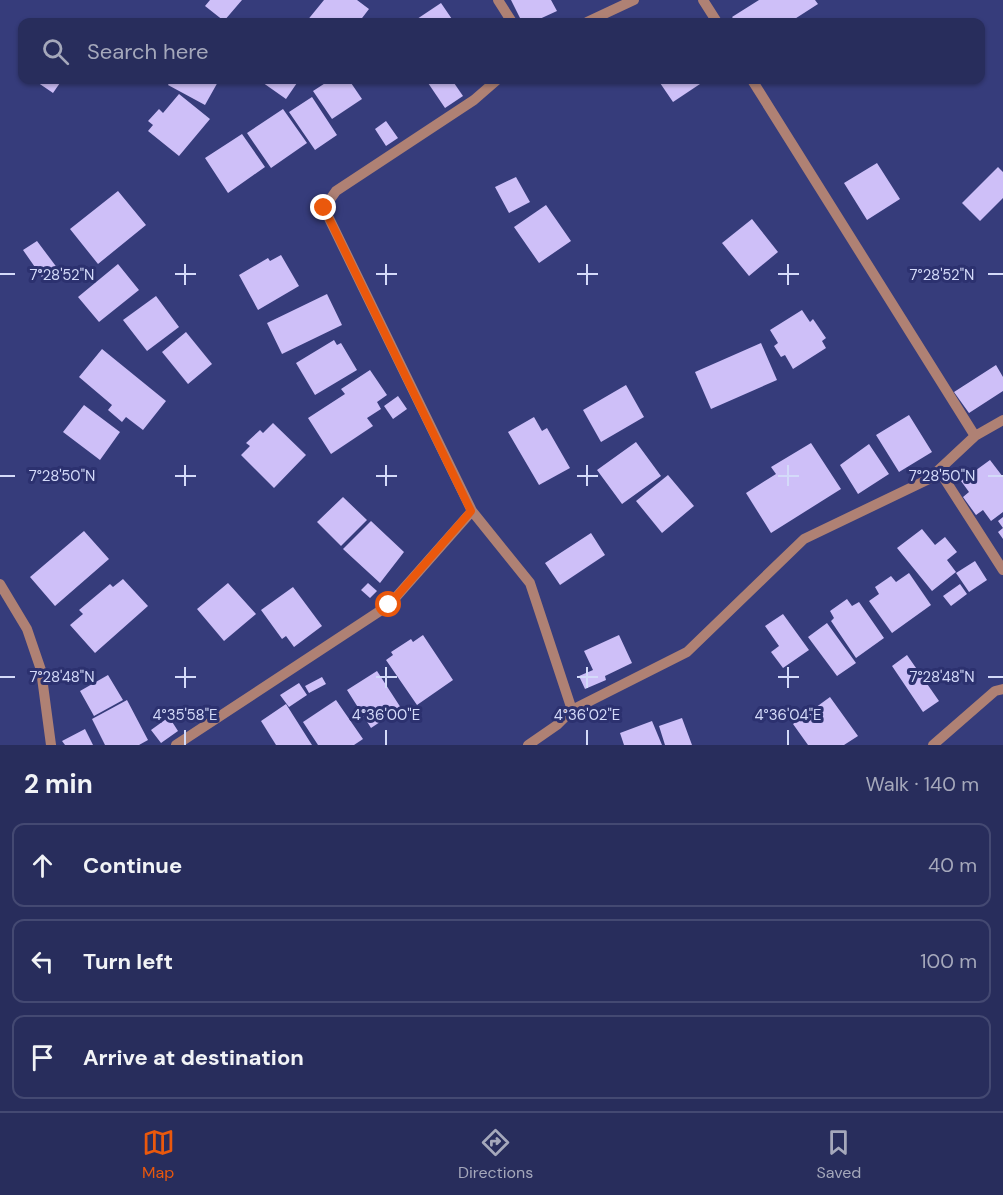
<!DOCTYPE html>
<meta charset="utf-8">
<style>
:root{--surface:#282d5c;--page:#343965;--text:#f1f3f6;--muted:#a5a8bb;--line:#444972;--accent:#ea580c}
body{margin:0;font-family:"DM Sans",sans-serif;background:var(--page);color:var(--text)}
.stop{position:absolute;width:18px;height:18px;margin:-14px;border:4px solid #ea580c;border-radius:50%;background:#fff}
.stop.end{background:#ea580c;border-color:#fff;box-shadow:0 2px 6px #0008}
.list{margin:0;padding:0;list-style:none}
h2{display:flex;justify-content:space-between;align-items:center;height:78px;margin:0;padding:0 24px;font-size:26px}
h2 small{font-size:20px;font-weight:400;color:var(--muted)}
.list li{display:grid;grid-template-columns:39px 1fr auto;gap:18px;align-items:center;box-sizing:border-box;height:84px;margin:0 12px 12px;padding:0 12px;border:2px solid var(--line);border-radius:12px}
.list b{display:block;font-size:22px;white-space:nowrap}
.list em{font-size:20px;font-style:normal;color:var(--muted)}
.icon{flex:none;width:33px;height:33px;fill:none;stroke:currentColor;stroke-width:2;stroke-linecap:round;stroke-linejoin:round}
.map{position:relative;flex:none;width:1003px;height:745px;overflow:hidden}
.search{position:absolute;background:var(--surface);box-shadow:0 2px 4px #0004;left:18px;right:18px;top:18px;height:66px;display:flex;align-items:center;gap:15px;box-sizing:border-box;padding:0 21px;border-radius:12px;color:var(--muted);font-size:22px}
.sheet{height:366px;background:var(--surface)}
nav{display:flex;justify-content:space-around;align-items:center;box-sizing:border-box;height:84px;border-top:2px solid var(--line);background:var(--surface);font-size:16px;color:var(--muted)}
nav a{display:grid;justify-items:center;gap:3px}
nav .on{color:var(--accent)}
.map>svg:first-child{display:block}
.building{fill:#cebff8}
.lines{fill:none;stroke-linecap:round;stroke-linejoin:round}
.minor{stroke:#af8174;stroke-width:10}
.route{stroke:#ea580c;stroke-width:8}
.ticks{fill:none;stroke:#d4daf9;stroke-width:2}
.ticks-label{font-size:15px;text-anchor:middle;fill:#d4daf9;stroke:#2c316f;stroke-width:6;stroke-linejoin:round;paint-order:stroke}
</style>
<div class="map">
<svg width="1003" height="745" viewBox="0 0 1003 745">
<rect width="100%" height="100%" fill="#363c7b"/>
<path class="building" d="M210,0H242L224,21L205,6Z
M324,0H357L369,9L359,22H306Z
M511,0H551L557,11L533,22H522Z
M759,0H815L818,4L790,22H736L732,17Z
M441,3L454,22H416L414,21Z
M34,80H62L53,93Z
M171,80H219L205,105L168,85Z
M259,80H299L286,99Z
M330,80H349L362,99L332,119L313,91Z
M426,80H452L463,96L445,108Z
M658,80H706L673,102Z
M179,94L210,119L179,156L148,131L153,125L148,121L159,109L163,113Z
M312,97L337,135L315,150L289,112Z
M283,109L307,143L271,168L247,133Z
M386,121L398,138L386,146L375,129Z
M242,134L265,167L228,193L205,158Z
M877,163L900,199L867,220L844,183Z
M998,167L1003,172V198L980,221L962,203Z
M516,177L530,202L509,213L495,187Z
M118,191L146,225L98,264L70,229Z
M546,205L571,241L539,263L514,227Z
M752,219L778,252L749,276L722,243Z
M37,241L61,273L46,283L23,250Z
M281,255L299,286L258,310L239,275L268,258L270,261Z
M118,264L139,290L99,322L78,297Z
M327,294L342,325L282,354L267,323Z
M156,296L179,327L147,351L123,320Z
M802,310L810,322L813,319L826,338L822,341L826,348L793,369L785,355L781,357L774,346L778,343L770,330Z
M186,332L212,364L188,384L162,352Z
M334,340L337,345L341,343L357,370L315,395L296,363Z
M761,343L777,380L711,409L695,372Z
M102,349L166,401L143,430L126,417L122,422L108,410L112,405L79,377Z
M996,365L1003,377V391L969,413L954,392Z
M370,370L387,395L377,402L381,409L367,418L373,426L331,454L308,418L345,394L341,389Z
M626,385L644,417L601,442L583,410Z
M398,396L407,409L393,419L384,406Z
M84,405L120,432L100,460L63,432Z
M909,415L932,452L899,472L876,435Z
M534,417L542,431L547,428L570,468L539,485L508,432Z
M273,423L306,455L274,488L241,455L250,446L246,443L260,430L263,433Z
M636,442L661,476L622,504L597,470Z
M811,443L841,489L771,533L746,493L776,474L771,467Z
M869,444L889,474L858,494L840,465Z
M990,460L1003,477V512L991,521L983,510L976,515L963,497L969,492L961,481Z
M668,475L694,506L662,533L636,501Z
M343,497L367,520L341,546L317,522Z
M1003,517V539L998,532L1003,528L998,521Z
M371,521L404,552L380,583L343,549Z
M922,529L935,545L945,537L957,552L947,560L956,572L932,591L897,548Z
M84,531L109,559L55,606L30,577Z
M591,533L605,555L560,585L545,563Z
M975,561L987,580L969,592L956,573Z
M909,573L931,605L892,633L869,601L879,594L875,587L891,576L896,582Z
M123,579L148,606L95,653L70,625L83,614L79,610L110,584L113,587Z
M228,583L256,614L224,641L197,609Z
M368,583L377,591L370,598L361,590Z
M960,584L967,594L951,606L943,596Z
M293,587L322,626L294,647L286,636L282,639L261,610Z
M847,599L852,606L859,602L884,638L856,658L831,621L834,618L830,611Z
M783,614L809,650L783,668L771,652L779,646L765,626Z
M827,623L856,663L837,676L808,637Z
M423,635L453,680L417,705L386,660L393,655L391,652L411,639L413,642Z
M619,635L632,663L605,676L606,680L585,689L579,676L593,670L584,651Z
M907,655L939,701L923,712L892,666Z
M377,671L401,708L371,728L347,690Z
M108,675L123,700L94,716L80,691Z
M322,677L326,684L309,693L305,686Z
M299,683L307,695L289,707L280,695Z
M830,697L858,736L844,745H808L793,724Z
M127,700L148,740L139,745H105L92,719Z
M336,700L363,739L354,745H318L303,722Z
M286,704L312,745H276L261,721Z
M169,717L178,731L161,743L151,730Z
M682,718L692,745H665L659,726Z
M652,721L662,745H624L620,733Z
M85,729L93,745H65L62,741Z"/>
<g class="lines">
<path class="minor" d="M498,0L512,22
M703,0L717,22
M587,22L634,0
M497,80L474,100L336,191L324,208L472,511L530,583L572,710
M752,80L975,436
M940,472L1003,570
M0,584L27,629L41,670L51,745
M176,745L389,605L472,511
M528,745L557,725L572,710L687,652L804,539L929,479L975,436L1003,420
M933,745L995,691L1003,689"/>
</g>
<g class="lines">
<path class="route" d="M324,208L471,511L389,605"/>
</g>
<path class="ticks" d="M185,264V285M386,264V285M587,264V285M788,264V285M0,274H15M175,274H196M376,274H397M577,274H598M778,274H799M988,274H1003M185,465V486M386,465V486M587,465V486M788,465V486M0,476H15M175,476H196M376,476H397M577,476H598M778,476H799M988,476H1003M185,667V688M386,667V688M587,667V688M788,667V688M0,677H15M175,677H196M376,677H397M577,677H598M778,677H799M988,677H1003M185,730V745M386,730V745M587,730V745M788,730V745"/>
<g class="ticks-label">
<text x="62" y="280">7°28'52"N</text>
<text x="942" y="280">7°28'52"N</text>
<text x="62" y="481">7°28'50"N</text>
<text x="942" y="481">7°28'50"N</text>
<text x="62" y="682">7°28'48"N</text>
<text x="942" y="682">7°28'48"N</text>
<text x="185" y="720">4°35'58"E</text>
<text x="386" y="720">4°36'00"E</text>
<text x="587" y="720">4°36'02"E</text>
<text x="788" y="720">4°36'04"E</text>
</g>
</svg>
<div class="stop" style="left:389px;top:605px"></div>
<div class="stop end" style="left:324px;top:208px"></div>
<div class="search"><svg class="icon" aria-label="search" viewBox="0 0 24 24"><circle cx="10" cy="10" r="6"/><path d="M15 15l6 6"/></svg>Search here</div>
</div>
<section class="sheet">
<h2>2 min<small>Walk · 140 m</small></h2>
<ul class="list">
<li><svg class="icon" aria-label="ahead" viewBox="0 0 24 24"><path d="M12 20V5M6 11l6-6 6 6"/></svg><div><b>Continue</b></div><em>40 m</em></li>
<li><svg class="icon" aria-label="left" viewBox="0 0 24 24"><path d="M17 20v-9H6M10 6l-5 5 5 5"/></svg><div><b>Turn left</b></div><em>100 m</em></li>
<li><svg class="icon" aria-label="arrive" viewBox="0 0 24 24"><path d="M6 21V4h12l-3 4 3 4H6"/></svg><div><b>Arrive at destination</b></div></li>
</ul>
</section>
<nav>
<a class="on"><svg class="icon" aria-label="map" viewBox="0 0 24 24"><path d="M3 6l6-2 6 2 6-2v14l-6 2-6-2-6 2zM9 4v14M15 6v14"/></svg>Map</a>
<a><svg class="icon" aria-label="directions" viewBox="0 0 24 24"><path d="M12 3l9 9-9 9-9-9zM9 14v-3h6M13 9l2 2-2 2"/></svg>Directions</a>
<a><svg class="icon" aria-label="saved" viewBox="0 0 24 24"><path d="M7 4h10v16l-5-4-5 4z"/></svg>Saved</a>
</nav>
